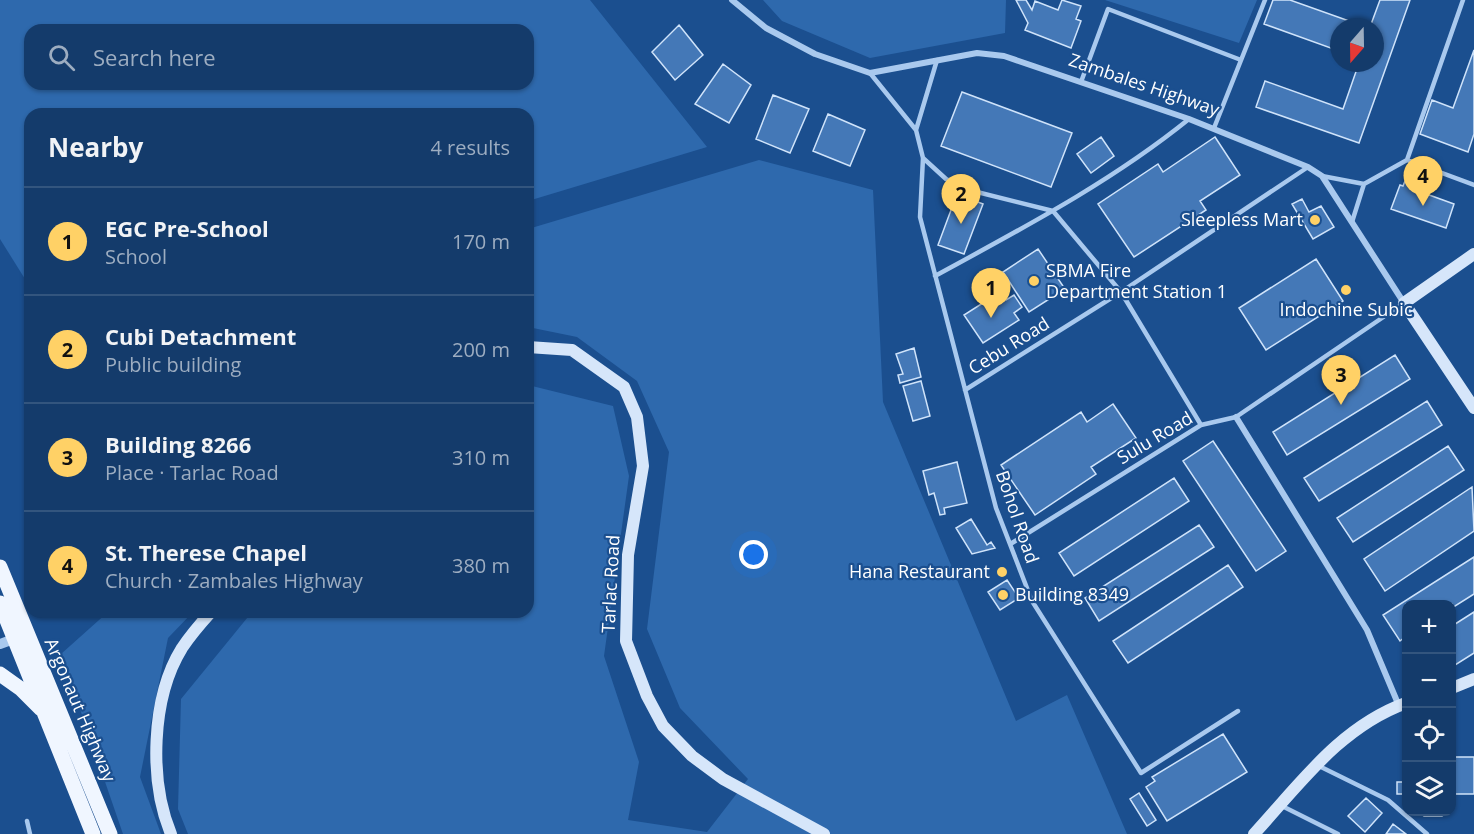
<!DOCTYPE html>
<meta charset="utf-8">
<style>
:root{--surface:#143b6b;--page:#1d4271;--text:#f1f3f6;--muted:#9dadc1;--line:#33557e;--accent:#ffd166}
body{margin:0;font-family:"Open Sans",sans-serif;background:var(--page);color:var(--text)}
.controls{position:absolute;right:18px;bottom:18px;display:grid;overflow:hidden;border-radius:12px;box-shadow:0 2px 4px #0004}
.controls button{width:54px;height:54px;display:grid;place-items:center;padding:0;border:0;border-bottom:2px solid var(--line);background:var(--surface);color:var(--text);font:30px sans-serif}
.compass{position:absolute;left:1330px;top:18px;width:54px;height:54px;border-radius:50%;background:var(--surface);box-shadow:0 2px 4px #0004;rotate:200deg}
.you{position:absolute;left:754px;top:555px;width:21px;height:21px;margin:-15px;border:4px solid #fff;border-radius:50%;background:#1a73e8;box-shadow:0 0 0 9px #1a73e833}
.badge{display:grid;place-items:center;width:39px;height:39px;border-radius:50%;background:var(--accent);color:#111;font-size:20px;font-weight:700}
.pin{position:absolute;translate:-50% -50px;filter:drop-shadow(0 2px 3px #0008)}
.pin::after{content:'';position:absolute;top:32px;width:21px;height:18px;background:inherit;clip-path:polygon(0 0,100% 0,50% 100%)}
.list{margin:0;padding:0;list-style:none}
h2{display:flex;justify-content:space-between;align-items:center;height:78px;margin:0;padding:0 24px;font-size:26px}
h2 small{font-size:20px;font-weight:400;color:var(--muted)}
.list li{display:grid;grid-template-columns:39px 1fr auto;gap:18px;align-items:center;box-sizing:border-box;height:108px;padding:0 24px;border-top:2px solid var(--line)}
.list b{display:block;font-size:22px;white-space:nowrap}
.list p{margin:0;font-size:20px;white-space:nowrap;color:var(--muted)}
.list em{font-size:20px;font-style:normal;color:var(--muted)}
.icon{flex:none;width:33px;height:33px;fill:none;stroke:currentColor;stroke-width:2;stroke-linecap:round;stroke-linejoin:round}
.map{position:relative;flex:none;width:1474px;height:834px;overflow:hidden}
.search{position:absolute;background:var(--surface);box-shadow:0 2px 4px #0004;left:24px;top:24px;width:510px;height:66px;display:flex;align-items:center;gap:15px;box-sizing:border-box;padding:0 21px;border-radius:18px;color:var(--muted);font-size:22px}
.panel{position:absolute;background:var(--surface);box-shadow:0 2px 4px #0004;left:24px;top:108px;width:510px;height:510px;border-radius:18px}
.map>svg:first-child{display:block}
.green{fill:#2e69ad;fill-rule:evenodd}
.building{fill:#4478b7;stroke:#cfe3fa;stroke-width:1.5}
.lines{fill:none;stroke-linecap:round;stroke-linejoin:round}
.service{stroke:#a9c9ee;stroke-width:4.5}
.minor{stroke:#a9c9ee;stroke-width:6}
.tertiary{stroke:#a9c9ee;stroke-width:10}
.secondary{stroke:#d6e6fa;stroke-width:12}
.primary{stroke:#f0f6ff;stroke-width:15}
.poi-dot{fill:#ffd166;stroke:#1b4f8f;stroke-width:2}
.labels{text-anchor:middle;stroke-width:4.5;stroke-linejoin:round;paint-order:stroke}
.street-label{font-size:18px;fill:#fff;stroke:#1b4f8f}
.poi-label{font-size:18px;fill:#fff;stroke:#1b4f8f;text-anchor:end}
</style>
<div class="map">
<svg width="1474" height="834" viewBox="0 0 1474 834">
<rect width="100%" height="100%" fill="#1b4f8f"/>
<path class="green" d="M0,0H590L707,147L528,201V114H30V287L0,239ZM30,30H528V84H30Z
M763,0H1006L1005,33L870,58L782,21Z
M1105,0H1257L1239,43Z
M759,160L873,190L883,402L1016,721L1067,695L1127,834H188L178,809L181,699L252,612H528V385L613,406L629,476L604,656L639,762L628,820L707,832L748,779L680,708L647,629L669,452L637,381L577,337L528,327V229Z
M108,612H193L168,638L140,777L161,834H123L61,654Z"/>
<path class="building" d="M1016,0H1026L1032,10L1035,1L1058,10L1062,0L1081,6L1076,19L1081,21L1071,48L1025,30L1028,23Z
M1273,0H1290L1366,27H1339V51L1264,24Z
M1380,0H1410L1359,143L1256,107L1265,81L1343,109L1359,63H1375V27H1370Z
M679,25L703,55L675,80L652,52Z
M1474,50V134L1468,152L1420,134L1432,100L1453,108Z
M723,64L751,85L729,123L695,104Z
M962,92L1072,133L1051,187L941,146Z
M773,95L809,109L790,153L756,139Z
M828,114L865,130L850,166L813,151Z
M1101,137L1114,156L1091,173L1077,154Z
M1215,137L1240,175L1200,201L1206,210L1134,257L1098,204L1158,164L1163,172Z
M1405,181L1423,188L1421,192L1454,204L1446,228L1391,209L1400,185L1403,186Z
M957,194L983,204L964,254L938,245Z
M1302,199L1309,212L1321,206L1334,227L1313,239L1292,204Z
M1038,249L1065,289L1029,312L1003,272Z
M1316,259L1343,301L1266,350L1239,308Z
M1000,292L1006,300L1014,295L1022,307L1014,313L1019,320L983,343L964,315Z
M914,348L921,377L900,383L898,375L903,374L896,354Z
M1395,355L1410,379L1287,455L1273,432Z
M921,381L930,416L913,421L903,386Z
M1427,401L1442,425L1319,501L1304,478Z
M1113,404L1136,438L1091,467L1096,474L1035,515L1001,465L1081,412L1087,422Z
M1213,441L1286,551L1256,571L1183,461Z
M1448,446L1464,470L1353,542L1337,518Z
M957,462L967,503L944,508L945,514L940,515L934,493L929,495L923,471Z
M1174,478L1189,501L1074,576L1059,553Z
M1472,487L1474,531L1385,591L1364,559Z
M971,519L987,545L991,542L995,548L972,554L956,528Z
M1199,525L1214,547L1099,621L1085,598Z
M1474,557V594L1452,608V604H1406V636L1400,641L1383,615Z
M1228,565L1243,587L1128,663L1113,641Z
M1007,580L1019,598L1000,610L988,592Z
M1474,612V653L1452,667V626Z
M1223,734L1247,772L1167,821L1146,787L1155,781L1152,777Z
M1452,757H1474V794H1453L1452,808Z
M1397,782H1406V794H1397Z
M1139,793L1156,820L1147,826L1130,799Z
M1366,798L1382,813L1365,832L1348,816Z
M1418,812H1448L1442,816H1424Z
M1393,824L1406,834H1386Z"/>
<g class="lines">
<path class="service" d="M937,60L916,130L923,158L920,217L996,508L1032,601L1141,773L1238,711
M870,73L916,130
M1081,82L1108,9L1241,60
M1214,128L1265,0
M923,158L946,179L965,189L1053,211L1121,292L1201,425
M1407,160L1474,185
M1322,176L1364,184
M1352,222L1364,184L1407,160L1463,0
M935,276C1023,228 1111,182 1189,119
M965,390L1121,292L1308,167
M1012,543L1201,425L1236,417L1404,303
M1319,766L1388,800L1427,834
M1280,805L1338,834
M27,821L30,834"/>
<path class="minor" d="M732,0L766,28L815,54L870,73L977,53L1004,56L1189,119L1308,167L1322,176L1404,303
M1236,417L1367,630L1399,706"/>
<path class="tertiary" d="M0,644L19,637"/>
<path class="secondary" d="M1474,254L1404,303L1474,408
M528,347L572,350L624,387L637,417L643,466L628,555L626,641L647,696L663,726L692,756L723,779L824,834
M1452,688L1474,679
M171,834C149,781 151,698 182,648C190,636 201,623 211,612
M1254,834C1300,784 1340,727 1406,703"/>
<path class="primary" d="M0,567L110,834
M0,603L93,834
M0,674L21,689L41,709"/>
</g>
<g class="poi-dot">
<circle cx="1315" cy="220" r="6"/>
<circle cx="1034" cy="281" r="6"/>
<circle cx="1346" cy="290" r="6"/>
<circle cx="1002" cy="572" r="6"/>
<circle cx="1003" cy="595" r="6"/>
</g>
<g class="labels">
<g class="street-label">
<text transform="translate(1144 85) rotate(19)" y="6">Zambales Highway</text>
<text transform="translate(1009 346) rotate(-32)" y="6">Cebu Road</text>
<text transform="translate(1155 438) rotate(-31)" y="6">Sulu Road</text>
<text transform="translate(1017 517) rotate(71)" y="6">Bohol Road</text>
<text transform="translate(611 584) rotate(-87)" y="6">Tarlac Road</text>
<text transform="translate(80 710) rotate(67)" y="6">Argonaut Highway</text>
</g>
<g class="poi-label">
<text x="1303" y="226">Sleepless Mart</text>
<text x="1046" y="277" text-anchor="start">SBMA Fire<tspan x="1046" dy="21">Department Station 1</tspan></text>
<text x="1346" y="316" text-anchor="middle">Indochine Subic</text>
<text x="990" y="578">Hana Restaurant</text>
<text x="1015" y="601" text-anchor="start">Building 8349</text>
</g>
</g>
</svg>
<div class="controls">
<button>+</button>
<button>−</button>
<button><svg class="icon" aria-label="locate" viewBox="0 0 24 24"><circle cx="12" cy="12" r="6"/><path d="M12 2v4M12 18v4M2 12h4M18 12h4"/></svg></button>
<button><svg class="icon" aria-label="layers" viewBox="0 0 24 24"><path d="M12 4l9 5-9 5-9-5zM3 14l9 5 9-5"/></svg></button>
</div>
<svg class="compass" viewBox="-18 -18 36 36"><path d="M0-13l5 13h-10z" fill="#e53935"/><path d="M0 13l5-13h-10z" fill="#9dadc1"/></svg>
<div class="you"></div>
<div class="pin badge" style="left:991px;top:318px">1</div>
<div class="pin badge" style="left:961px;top:224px">2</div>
<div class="pin badge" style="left:1341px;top:405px">3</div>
<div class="pin badge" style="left:1423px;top:206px">4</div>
<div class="search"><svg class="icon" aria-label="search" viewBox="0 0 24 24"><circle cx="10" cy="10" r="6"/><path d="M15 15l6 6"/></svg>Search here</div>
<section class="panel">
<h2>Nearby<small>4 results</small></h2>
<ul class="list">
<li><span class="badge">1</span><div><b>EGC Pre-School</b><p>School</p></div><em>170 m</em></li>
<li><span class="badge">2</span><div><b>Cubi Detachment</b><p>Public building</p></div><em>200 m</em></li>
<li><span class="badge">3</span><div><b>Building 8266</b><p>Place · Tarlac Road</p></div><em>310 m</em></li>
<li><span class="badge">4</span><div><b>St. Therese Chapel</b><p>Church · Zambales Highway</p></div><em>380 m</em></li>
</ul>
</section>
</div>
